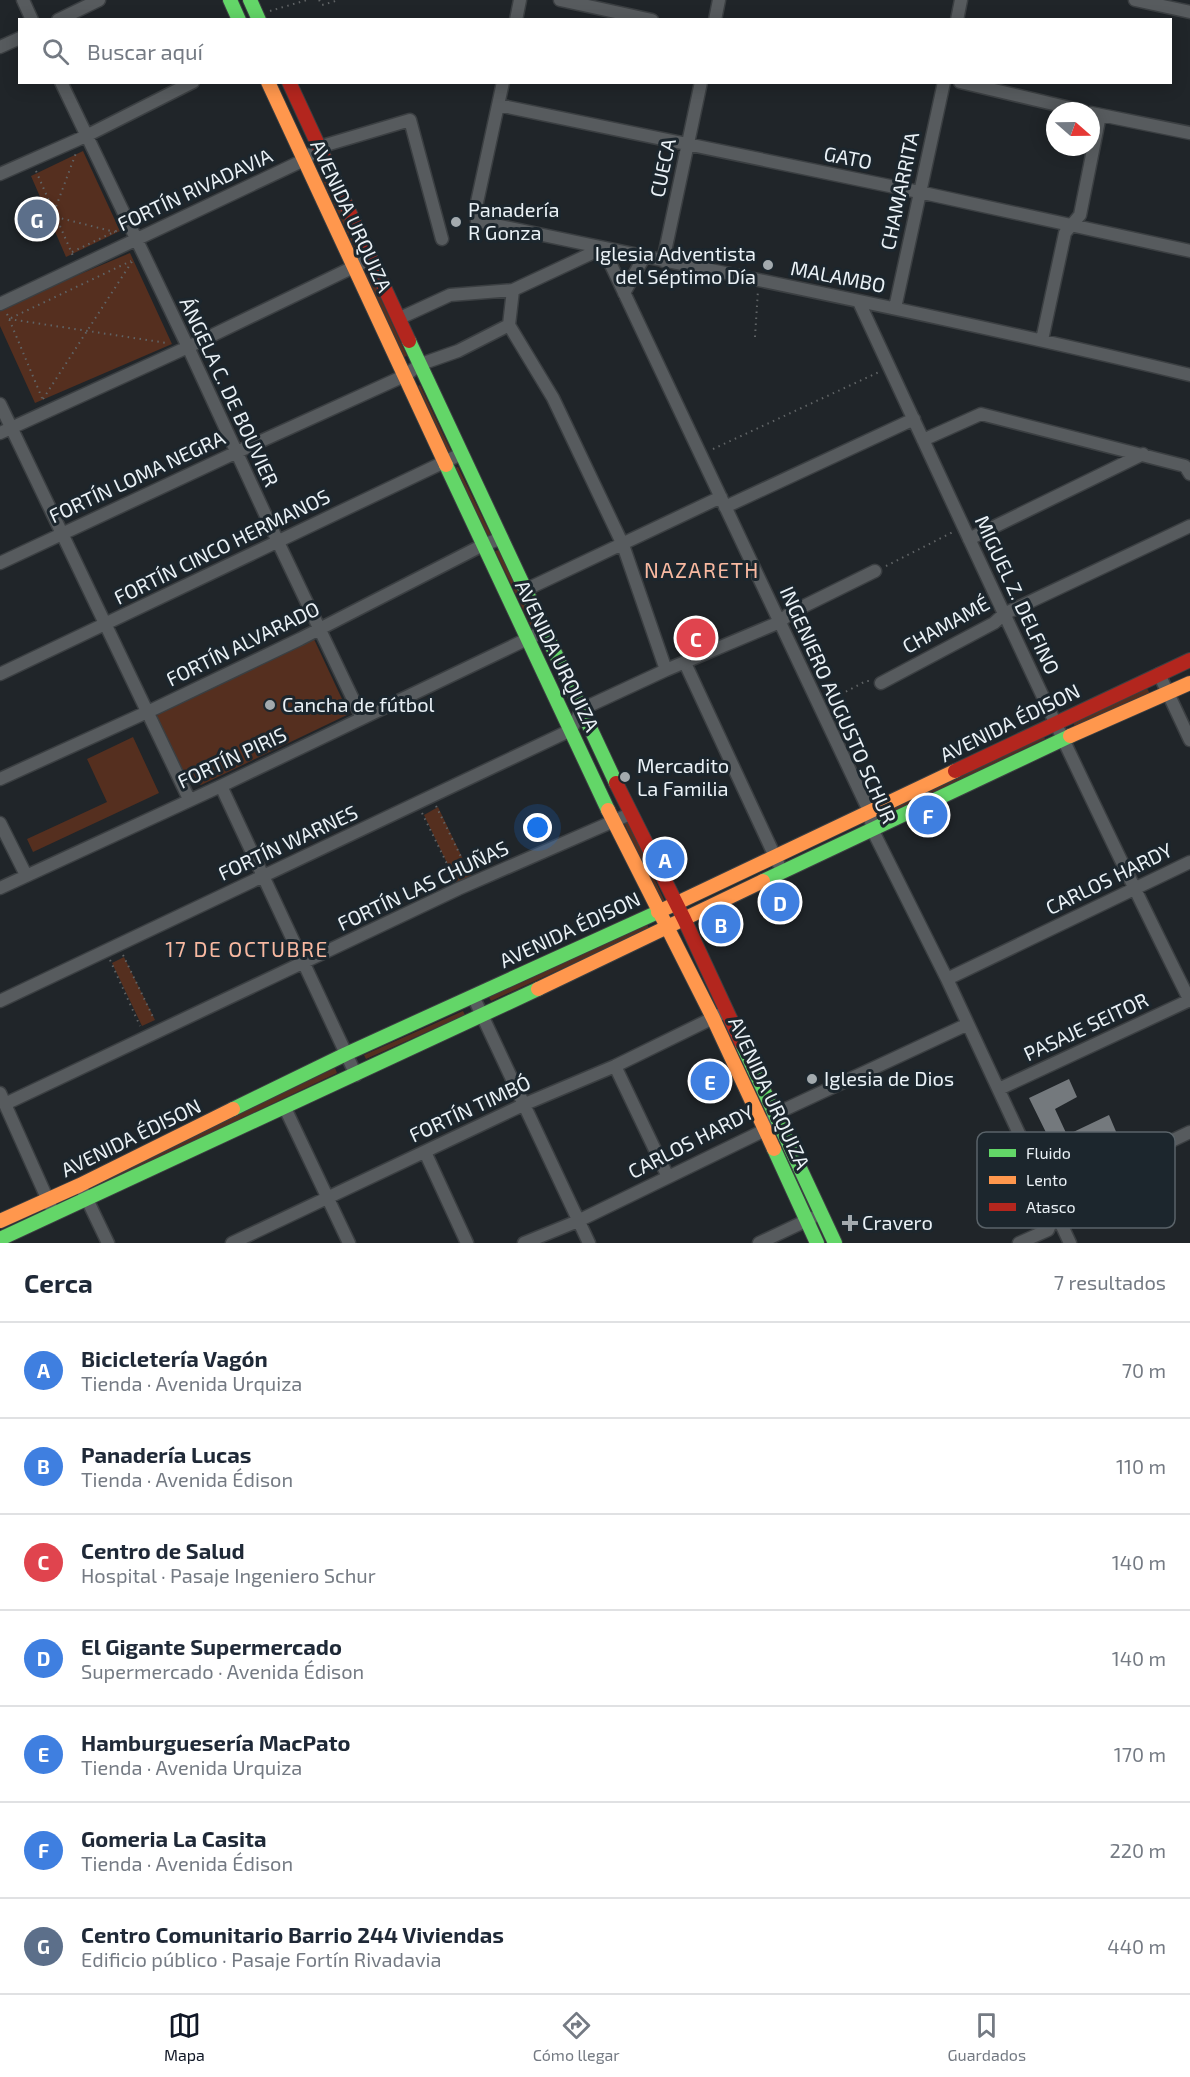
<!DOCTYPE html>
<html lang="es">
<meta charset="utf-8">
<style>
:root{--surface:#fff;--page:#f6f6f7;--text:#1f2937;--muted:#747a83;--line:#e0e1e3;--accent:#111827}
body{margin:0;font-family:"Exo 2",sans-serif;background:var(--page);color:var(--text)}
.compass{position:absolute;left:1046px;top:102px;width:54px;height:54px;border-radius:50%;background:var(--surface);box-shadow:0 3px 15px #0003;rotate:110deg}
.you{position:absolute;left:538px;top:828px;width:21px;height:21px;margin:-15px;border:4px solid #fff;border-radius:50%;background:#1a73e8;box-shadow:0 0 0 9px #1a73e833}
.badge{display:grid;place-items:center;width:39px;height:39px;border-radius:50%;background:var(--accent);color:#fff;font-size:20px;font-weight:700}
.pin{position:absolute;translate:-50% -50%;border:3px solid #fff;box-shadow:0 2px 6px #0006}
.list{margin:0;padding:0;list-style:none}
h2{display:flex;justify-content:space-between;align-items:center;height:78px;margin:0;padding:0 24px;font-size:26px}
h2 small{font-size:20px;font-weight:400;color:var(--muted)}
.list li{display:grid;grid-template-columns:39px 1fr auto;gap:18px;align-items:center;box-sizing:border-box;height:96px;padding:0 24px;border-top:2px solid var(--line)}
.list b{display:block;font-size:22px;white-space:nowrap}
.list p{margin:0;font-size:20px;white-space:nowrap;color:var(--muted)}
.list em{font-size:20px;font-style:normal;color:var(--muted)}
.icon{flex:none;width:33px;height:33px;fill:none;stroke:currentColor;stroke-width:2;stroke-linecap:round;stroke-linejoin:round}
.map{position:relative;flex:none;width:1190px;height:1243px;overflow:hidden}
.search{position:absolute;background:var(--surface);box-shadow:0 3px 15px #0003;left:18px;right:18px;top:18px;height:66px;display:flex;align-items:center;gap:15px;box-sizing:border-box;padding:0 21px;border-radius:0px;color:var(--muted);font-size:22px}
.sheet{height:750px;background:var(--surface)}
nav{display:flex;justify-content:space-around;align-items:center;box-sizing:border-box;height:84px;border-top:2px solid var(--line);background:var(--surface);font-size:16px;color:var(--muted)}
nav a{display:grid;justify-items:center;gap:3px}
nav .on{color:var(--accent)}
.map>svg:first-child{display:block}
.green{fill:#552f1f}
.building{fill:#74797d}
.lines{fill:none;stroke-linecap:round;stroke-linejoin:round}
.street-casing{stroke:#3b3f42;stroke-width:15}
.fast-casing{stroke:#3b3f42;stroke-width:16}
.slow-casing{stroke:#3b3f42;stroke-width:16}
.jam-casing{stroke:#3b3f42;stroke-width:16}
.path{stroke:#606466;stroke-width:2;stroke-dasharray:1.5 4.5;stroke-linecap:butt}
.street{stroke:#575b5e;stroke-width:12}
.fast{stroke:#63d668;stroke-width:14}
.slow{stroke:#ff974d;stroke-width:14}
.jam{stroke:#b3261e;stroke-width:14}
.poi-dot{fill:#a3aaae;stroke:#1c262d;stroke-width:2}
.labels{text-anchor:middle;stroke-width:6;stroke-linejoin:round;paint-order:stroke}
.street-label{font-size:20px;fill:#eaf1f6;stroke:#1c262d}
.poi-label{font-size:20px;fill:#eaf1f6;stroke:#1c262d;text-anchor:start}
.neighbourhood-label{font-size:21px;letter-spacing:1.5px;fill:#f8b9a1;stroke:#1c262d}
.key{fill:#1c262d;stroke:#5a6369;stroke-width:1.5}
.key-label{font-size:16px;fill:#eaf1f6}
</style>
<div class="map">
<svg width="1190" height="1243" viewBox="0 0 1190 1243">
<rect width="100%" height="100%" fill="#202529"/>
<path class="green" d="M83,151L120,231L66,257L31,176Z
M322,171L359,250L356,251L319,172Z
M130,253L172,344L35,403L0,326V308Z
M369,273L407,356L404,357L366,274Z
M420,385L452,453L449,454L418,386Z
M458,467L491,535L488,536L455,468Z
M499,550L534,625L531,626L495,551Z
M313,637L349,714L201,785L187,779L155,714Z
M1147,688L1150,694L1075,727L1073,721Z
M1043,735L1045,739L886,816L884,812Z
M133,737L159,793L33,852L27,839L107,802L87,759Z
M438,807L473,880L458,886L424,815Z
M628,821L666,904L662,906L624,823Z
M647,924L649,929L491,1001L489,997Z
M124,957L155,1020L142,1026L112,963Z
M463,1011L465,1015L366,1059L364,1055Z
M335,1068L337,1073L98,1187L96,1183Z"/>
<path class="building" d="M1069,1079L1077,1097L1055,1109L1067,1135L1109,1115L1120,1141L1063,1167L1029,1098Z"/>
<g class="lines">
<defs>
<path id="street" d="M23,0L32,20
M560,0L652,20
M1135,0L1190,12
M58,20L99,0
M516,20L520,0
M715,20L719,0
M957,20L961,0
M0,47L20,38
M61,82L188,347L278,542L362,718
M503,82L476,207L477,221C715,272 953,318 1190,375
M960,82L1083,111
M498,105L919,192L1190,251
M1091,113L1190,133
M0,174L86,136L193,82
M603,248L870,813L872,829L947,979L1070,1243
M663,261L701,82
M624,293L644,257
M859,302C968,536 1075,770 1190,1001
M0,304L304,160L319,147L410,120L442,239
M895,308L944,82
M400,318L450,295L513,290L603,248
M509,325L553,398L623,545L666,670
M509,325L513,290
M1042,340L1065,233L1080,215L1100,115
M0,404L189,799
M0,433L188,347L370,259
M923,440L981,414L1185,466L1190,474
M725,507L914,419
M969,539L1143,454
M0,563L237,452L404,376L421,364L458,351L509,325
M525,590L721,497
M685,663L778,863
M0,674L461,454
M1159,674L1190,740
M881,683L994,623L1004,614L1190,526
M0,779L156,708L300,639L483,545L502,538
M221,786L356,1075
M0,823L26,875
M0,888L221,786L544,631
M947,979L1190,862
M473,996L589,1243
M0,1001L571,730L582,709L666,670L780,622L790,613L875,571
M615,1066L668,1177
M999,1089L1190,1000
M0,1093L51,1207
M5,1104L458,889L630,814
M285,1108L349,1243
M425,1152L467,1243
M84,1193L108,1243
M232,1243L525,1104L615,1066L719,1015
M524,1243L578,1221L765,1130L775,1114L968,1024
M759,1243L812,1218
M1019,1243L1048,1230L1062,1193L1190,1132"/>
<path id="fast" d="M230,0L239,20
M250,0L259,20
M409,341L616,783
M446,465L608,810
M763,881L1070,736
M742,1044L835,1243
M233,1109L346,1054L658,912
M774,1149L817,1243
M0,1239L538,989"/>
<path id="slow" d="M268,82L446,465
M1070,736L1190,683
M608,810L713,1018L774,1149
M658,912L955,771
M538,989L763,881
M0,1221L80,1185L233,1109"/>
<path id="jam" d="M289,82L409,341
M955,771L1190,660
M616,783L684,919L742,1044"/>
</defs>
<use href="#street" class="street-casing"/>
<use href="#fast" class="fast-casing"/>
<use href="#slow" class="slow-casing"/>
<use href="#jam" class="jam-casing"/>
<path class="path" d="M319,0L322,5L339,0
M270,11L307,0
M36,171L73,256
M54,212L76,153
M56,217L115,232
M72,252L118,230
M7,314L42,398
M11,318L131,261
M9,319L167,343
M755,337L758,290
M43,399L133,260
M713,449L879,372
M886,566L953,532
M830,700L866,681H870
M436,806L468,871
M422,813L454,878
M123,955L154,1019
M110,960L140,1026"/>
<use href="#street" class="street"/>
<use href="#fast" class="fast"/>
<use href="#slow" class="slow"/>
<use href="#jam" class="jam"/>
</g>
<g class="poi-dot">
<circle cx="456" cy="222" r="6"/>
<circle cx="768" cy="265" r="6"/>
<circle cx="270" cy="705" r="6"/>
<circle cx="625" cy="777" r="6"/>
<circle cx="812" cy="1079" r="6"/>
<path d="M847 1214h6v6h6v6h-6v6h-6v-6h-6v-6h6z"/>
</g>
<g class="labels">
<g class="street-label">
<text transform="translate(848 158) rotate(11)" y="7">GATO</text>
<text transform="translate(663 168) rotate(-78)" y="7">CUECA</text>
<text transform="translate(195 190) rotate(-25)" y="7">FORTÍN RIVADAVIA</text>
<text transform="translate(900 191) rotate(-78)" y="7">CHAMARRITA</text>
<text transform="translate(351 216) rotate(65)" y="7">AVENIDA URQUIZA</text>
<text transform="translate(838 277) rotate(11)" y="7">MALAMBO</text>
<text transform="translate(229 392) rotate(65)" y="7">ÁNGELA C. DE BOUVIER</text>
<text transform="translate(137 477) rotate(-25)" y="7">FORTÍN LOMA NEGRA</text>
<text transform="translate(222 547) rotate(-26)" y="7">FORTÍN CINCO HERMANOS</text>
<text transform="translate(1017 595) rotate(65)" y="7">MIGUEL Z. DELFINO</text>
<text transform="translate(946 625) rotate(-29)" y="7">CHAMAMÉ</text>
<text transform="translate(243 644) rotate(-26)" y="7">FORTÍN ALVARADO</text>
<text transform="translate(557 656) rotate(64)" y="7">AVENIDA URQUIZA</text>
<text transform="translate(838 705) rotate(66)" y="7">INGENIERO AUGUSTO SCHUR</text>
<text transform="translate(1010 723) rotate(-26)" y="7">AVENIDA ÉDISON</text>
<text transform="translate(232 758) rotate(-25)" y="7">FORTÍN PIRIS</text>
<text transform="translate(288 843) rotate(-25)" y="7">FORTÍN WARNES</text>
<text transform="translate(1109 879) rotate(-26)" y="7">CARLOS HARDY</text>
<text transform="translate(423 886) rotate(-25)" y="7">FORTÍN LAS CHUÑAS</text>
<text transform="translate(570 930) rotate(-25)" y="7">AVENIDA ÉDISON</text>
<text transform="translate(1086 1027) rotate(-25)" y="7">PASAJE SEITOR</text>
<text transform="translate(769 1093) rotate(65)" y="7">AVENIDA URQUIZA</text>
<text transform="translate(470 1109) rotate(-25)" y="7">FORTÍN TIMBÓ</text>
<text transform="translate(131 1138) rotate(-26)" y="7">AVENIDA ÉDISON</text>
<text transform="translate(691 1142) rotate(-27)" y="7">CARLOS HARDY</text>
</g>
<g class="poi-label">
<text x="468" y="217">Panadería<tspan x="468" dy="23">R Gonza</tspan></text>
<text x="756" y="261" text-anchor="end">Iglesia Adventista<tspan x="756" dy="23">del Séptimo Día</tspan></text>
<text x="282" y="712">Cancha de fútbol</text>
<text x="637" y="773">Mercadito<tspan x="637" dy="23">La Familia</tspan></text>
<text x="824" y="1086">Iglesia de Dios</text>
<text x="862" y="1230">Cravero</text>
</g>
<g class="neighbourhood-label">
<text x="702" y="578">NAZARETH</text>
<text x="247" y="957">17 DE OCTUBRE</text>
</g>
</g>
<rect x="977" y="1132" width="198" height="96" rx="9" class="key"/>
<rect x="989" y="1149" width="27" height="8" fill="#63d668"/>
<rect x="989" y="1176" width="27" height="8" fill="#ff974d"/>
<rect x="989" y="1203" width="27" height="8" fill="#b3261e"/>
<g class="key-label">
<text x="1026" y="1159">Fluido</text>
<text x="1026" y="1186">Lento</text>
<text x="1026" y="1213">Atasco</text>
</g>
</svg>
<svg class="compass" viewBox="-18 -18 36 36"><path d="M0-13l5 13h-10z" fill="#e53935"/><path d="M0 13l5-13h-10z" fill="#747a83"/></svg>
<div class="you"></div>
<div class="pin badge" style="left:665px;top:859px;background:#3f7fe0">A</div>
<div class="pin badge" style="left:721px;top:924px;background:#3f7fe0">B</div>
<div class="pin badge" style="left:696px;top:638px;background:#e0444e">C</div>
<div class="pin badge" style="left:780px;top:902px;background:#3f7fe0">D</div>
<div class="pin badge" style="left:710px;top:1081px;background:#3f7fe0">E</div>
<div class="pin badge" style="left:928px;top:815px;background:#3f7fe0">F</div>
<div class="pin badge" style="left:37px;top:219px;background:#5c6f8a">G</div>
<div class="search"><svg class="icon" aria-label="search" viewBox="0 0 24 24"><circle cx="10" cy="10" r="6"/><path d="M15 15l6 6"/></svg>Buscar aquí</div>
</div>
<section class="sheet">
<h2>Cerca<small>7 resultados</small></h2>
<ul class="list">
<li><span class="badge" style="background:#3f7fe0">A</span><div><b>Bicicletería Vagón</b><p>Tienda · Avenida Urquiza</p></div><em>70 m</em></li>
<li><span class="badge" style="background:#3f7fe0">B</span><div><b>Panadería Lucas</b><p>Tienda · Avenida Édison</p></div><em>110 m</em></li>
<li><span class="badge" style="background:#e0444e">C</span><div><b>Centro de Salud</b><p>Hospital · Pasaje Ingeniero Schur</p></div><em>140 m</em></li>
<li><span class="badge" style="background:#3f7fe0">D</span><div><b>El Gigante Supermercado</b><p>Supermercado · Avenida Édison</p></div><em>140 m</em></li>
<li><span class="badge" style="background:#3f7fe0">E</span><div><b>Hamburguesería MacPato</b><p>Tienda · Avenida Urquiza</p></div><em>170 m</em></li>
<li><span class="badge" style="background:#3f7fe0">F</span><div><b>Gomeria La Casita</b><p>Tienda · Avenida Édison</p></div><em>220 m</em></li>
<li><span class="badge" style="background:#5c6f8a">G</span><div><b>Centro Comunitario Barrio 244 Viviendas</b><p>Edificio público · Pasaje Fortín Rivadavia</p></div><em>440 m</em></li>
</ul>
</section>
<nav>
<a class="on"><svg class="icon" aria-label="map" viewBox="0 0 24 24"><path d="M3 6l6-2 6 2 6-2v14l-6 2-6-2-6 2zM9 4v14M15 6v14"/></svg>Mapa</a>
<a><svg class="icon" aria-label="directions" viewBox="0 0 24 24"><path d="M12 3l9 9-9 9-9-9zM9 14v-3h6M13 9l2 2-2 2"/></svg>Cómo llegar</a>
<a><svg class="icon" aria-label="saved" viewBox="0 0 24 24"><path d="M7 4h10v16l-5-4-5 4z"/></svg>Guardados</a>
</nav>
